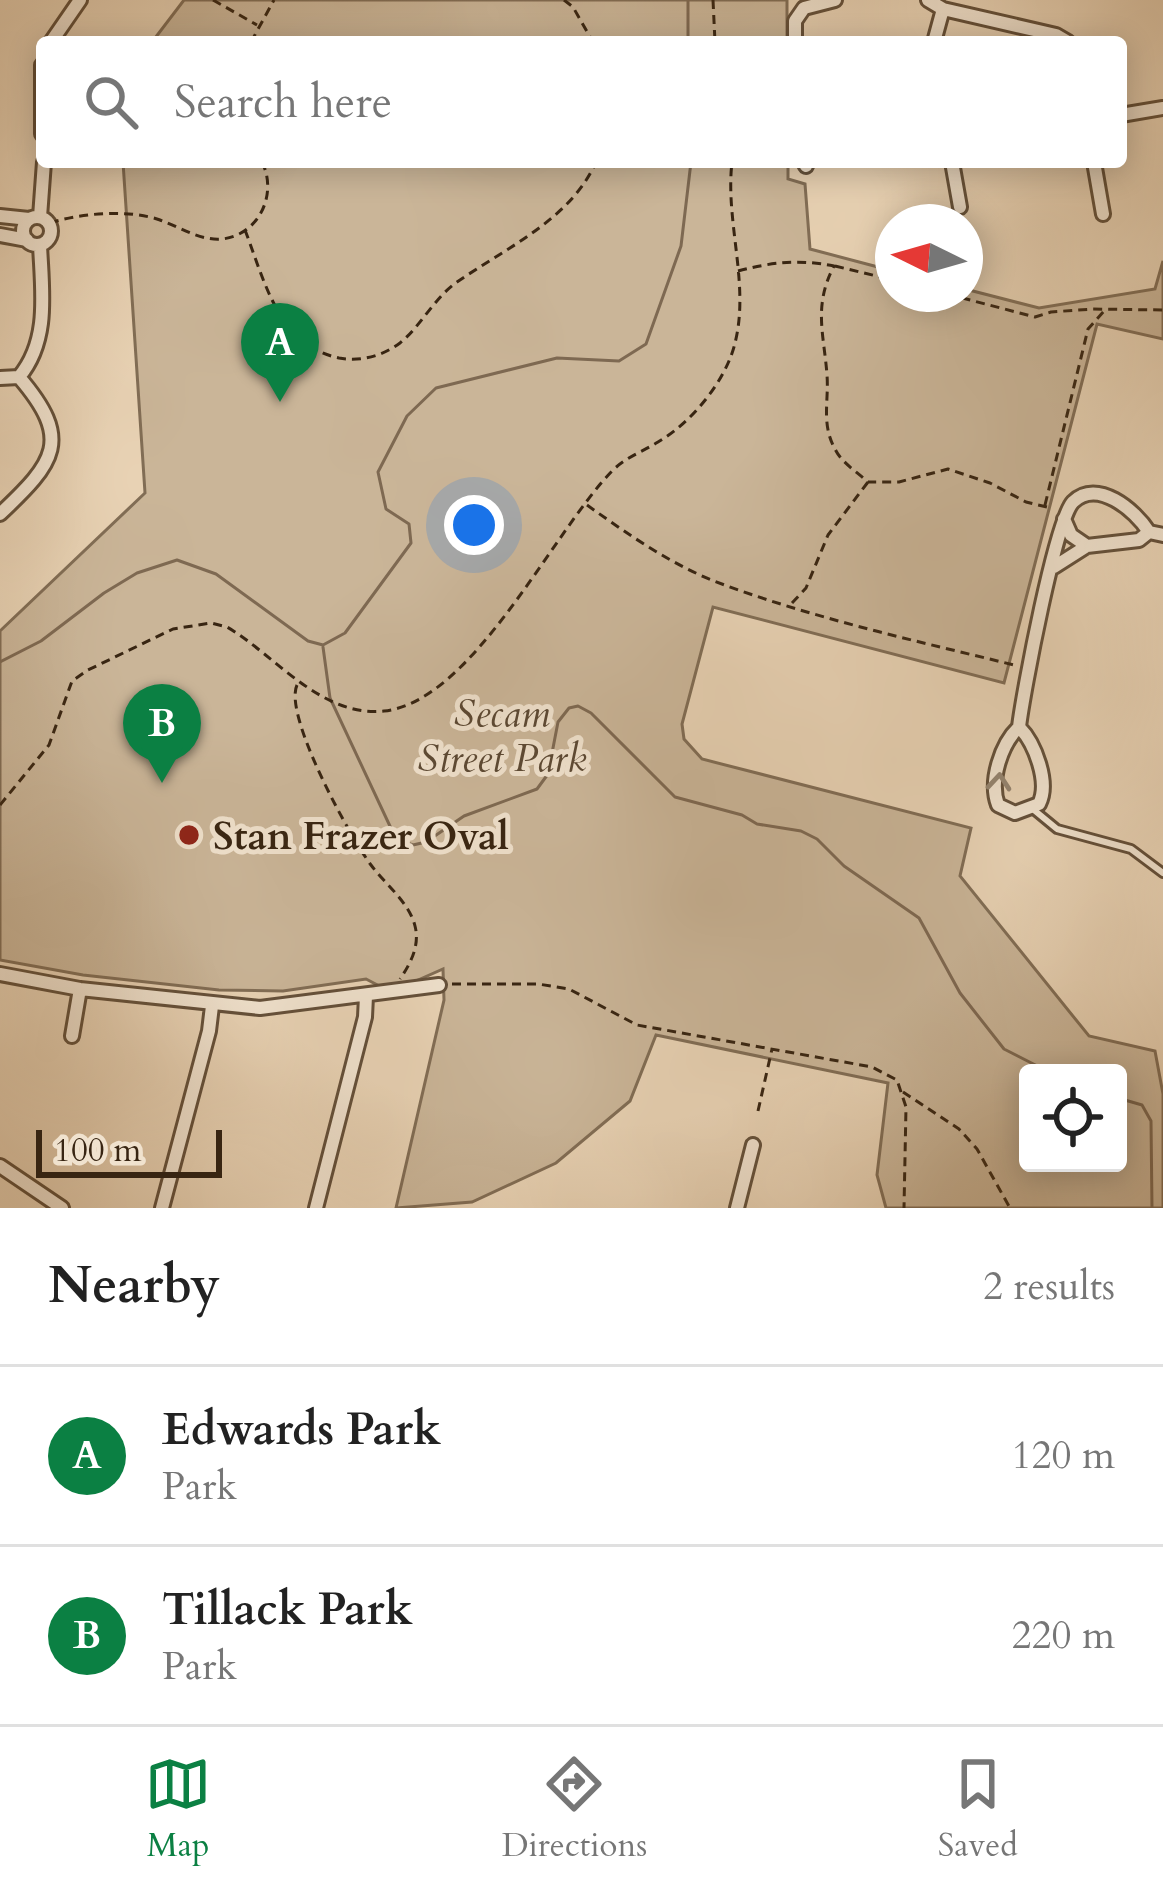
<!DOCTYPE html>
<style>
:root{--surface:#fff;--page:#f6f6f6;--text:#222;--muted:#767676;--line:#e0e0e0;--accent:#0b8043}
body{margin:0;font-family:Cardo,serif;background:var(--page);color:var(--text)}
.controls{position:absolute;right:36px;bottom:36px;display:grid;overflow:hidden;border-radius:12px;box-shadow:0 6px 30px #0003}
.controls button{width:108px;height:108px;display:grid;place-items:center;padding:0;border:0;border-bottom:3px solid var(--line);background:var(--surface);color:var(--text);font:60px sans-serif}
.compass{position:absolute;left:875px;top:204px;width:108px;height:108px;border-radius:50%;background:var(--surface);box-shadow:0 6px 30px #0003;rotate:275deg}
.scale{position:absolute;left:36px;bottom:30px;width:186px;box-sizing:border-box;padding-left:12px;border:6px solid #382512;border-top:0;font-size:33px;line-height:42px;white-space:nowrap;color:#382512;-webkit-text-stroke:9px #f0e2ce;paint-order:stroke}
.you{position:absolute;left:474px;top:525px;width:42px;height:42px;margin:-30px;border:9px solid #fff;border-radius:50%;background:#1a73e8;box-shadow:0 0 0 18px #1a73e833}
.badge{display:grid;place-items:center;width:78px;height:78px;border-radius:50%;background:var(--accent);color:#fff;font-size:39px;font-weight:700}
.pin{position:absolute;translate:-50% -99px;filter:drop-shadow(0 3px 6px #0008)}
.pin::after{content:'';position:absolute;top:63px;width:42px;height:36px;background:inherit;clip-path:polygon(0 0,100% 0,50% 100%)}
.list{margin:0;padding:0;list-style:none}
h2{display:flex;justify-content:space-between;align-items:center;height:156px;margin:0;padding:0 48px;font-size:51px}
h2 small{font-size:39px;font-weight:400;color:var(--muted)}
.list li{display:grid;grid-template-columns:78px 1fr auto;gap:36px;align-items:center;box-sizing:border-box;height:180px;padding:0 48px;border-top:3px solid var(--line)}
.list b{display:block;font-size:45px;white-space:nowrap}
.list p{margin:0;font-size:39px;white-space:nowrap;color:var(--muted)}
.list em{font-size:39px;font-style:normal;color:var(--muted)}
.icon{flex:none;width:66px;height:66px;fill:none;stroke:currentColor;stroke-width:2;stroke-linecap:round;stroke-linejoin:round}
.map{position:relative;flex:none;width:1163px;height:1208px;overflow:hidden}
.search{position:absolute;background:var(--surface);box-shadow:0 6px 30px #0003;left:36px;right:36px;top:36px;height:132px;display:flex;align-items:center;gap:30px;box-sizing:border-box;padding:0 42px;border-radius:12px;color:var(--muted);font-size:45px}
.sheet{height:516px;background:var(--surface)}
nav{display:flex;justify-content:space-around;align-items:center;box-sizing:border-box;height:168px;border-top:3px solid var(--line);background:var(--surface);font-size:33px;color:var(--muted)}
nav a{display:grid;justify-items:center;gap:6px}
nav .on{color:var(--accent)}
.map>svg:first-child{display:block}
.green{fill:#cab598;stroke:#816d55;stroke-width:3;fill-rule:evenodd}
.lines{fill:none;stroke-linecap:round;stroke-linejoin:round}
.stream{stroke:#7e6952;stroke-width:3}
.lane-casing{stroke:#64503a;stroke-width:12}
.street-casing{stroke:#64503a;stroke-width:18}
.path{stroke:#382512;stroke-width:3;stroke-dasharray:9 6;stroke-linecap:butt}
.lane{stroke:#f0e2ce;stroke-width:6}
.street{stroke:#f0e2ce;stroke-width:12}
.oneway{stroke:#948470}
.poi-dot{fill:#8f2418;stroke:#f0e2ce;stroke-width:4.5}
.labels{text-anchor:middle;stroke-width:10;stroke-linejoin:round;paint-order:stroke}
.park-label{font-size:39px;font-style:italic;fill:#5c4934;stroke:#f0e2ce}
.poi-label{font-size:39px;font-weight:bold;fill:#382512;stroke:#f0e2ce;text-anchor:start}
</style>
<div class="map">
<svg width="1163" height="1208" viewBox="0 0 1163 1208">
<rect width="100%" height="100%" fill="#e8d2b4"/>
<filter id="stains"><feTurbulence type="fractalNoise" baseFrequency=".00167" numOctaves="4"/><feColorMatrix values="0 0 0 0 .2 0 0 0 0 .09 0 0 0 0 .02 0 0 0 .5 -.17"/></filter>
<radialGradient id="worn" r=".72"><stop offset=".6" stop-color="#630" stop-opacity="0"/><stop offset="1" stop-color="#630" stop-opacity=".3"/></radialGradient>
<path class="green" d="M184,0H787V42H152Z
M123,162H788V179L805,184L810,249L893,271V294H965V289L1039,308L1155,289L1163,261V339L1097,324L1004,683L713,607L682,724L684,739L702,759L971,828L960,876L1089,1036L1155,1051L1163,1094V1208H886L877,1175L888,1083L656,1035L630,1101L556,1163L472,1202L396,1208L444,1000L443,969L391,992L366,979L283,991L219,990L83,975L0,960V631L145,493ZM1028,1073H1118V1163H1028Z"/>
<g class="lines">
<path class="stream" d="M688,42V0
M323,647L330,698L396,839L413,845L426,842L464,816L537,789L548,774L558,722L569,708L578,706L591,713L675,797L742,815L757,824L801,831L817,839L844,866L919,918L960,993L1004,1049L1051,1073
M0,662L41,641L104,593L137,573L177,560L216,574L308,641L323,645L345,633L411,543L409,524L386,509L378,472L407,416L436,388L557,358L619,361L646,344L681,246L691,162
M1118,1098L1142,1105L1151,1121L1152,1208"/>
<defs>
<path id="lane" d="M1034,810L1057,829L1131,849L1163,873"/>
<path id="street" d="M928,0L943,9L1056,35L1068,42
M51,42L80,0
M795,42V21L804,8L835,0
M934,42L943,9
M42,65V134
M1121,115L1163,108
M804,162L806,166
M952,162L960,207
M1094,162L1103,214
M0,216L29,219
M23 231a14 14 0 1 1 28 0a14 14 0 1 1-28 0Z
M40,217L44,162
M0,235L27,240
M0,378L19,377C50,340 42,291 40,245
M0,514C55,462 73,440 19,377
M1064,519L1071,535L1087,546
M1054,567L1087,546L1139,540L1149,532
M1019,727C1035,743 1050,783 1039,804L1015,813L998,805C989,781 1001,744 1019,727C1023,693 1056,519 1073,502C1097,478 1135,510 1149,532L1163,535
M0,974L80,989L260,1008L439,985
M72,1036L80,989
M0,1166L62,1208
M162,1208L209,1031L212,1006
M316,1208L365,1017L366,996
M737,1208L753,1145"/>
</defs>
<use href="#lane" class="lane-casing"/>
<use href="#street" class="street-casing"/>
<path class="path" d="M213,0L257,25
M564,0L573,7L593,42
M713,0L715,42
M251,42L274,0
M50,223C81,213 129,209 160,220C180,227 200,241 222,239C259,235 278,194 262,162
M245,230C265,282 278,345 339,358C361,362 382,356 400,343C421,326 434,298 457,282C506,248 571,219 596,162
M835,266L893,280
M738,271C773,262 798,259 834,266C813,306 824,334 827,375C829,401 821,424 835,449C841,462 857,472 868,482H899L948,469L990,483L1026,502L1051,508
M947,294L1035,317L1051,312L1093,309L1163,310
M587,505C626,533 669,563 714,581C811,618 917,641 1018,666
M1045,505L1088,329L1104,311
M792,603L806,588L828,535L868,482
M297,685C283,715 350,837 371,865C385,884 409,902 415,926C420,945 411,963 400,979
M0,805L49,745L72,681L88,670L173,629L211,623L227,627C274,654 321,718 384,711C472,702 552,533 612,471C626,457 642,452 658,442C691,423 726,381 735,343C750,284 725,222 732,162
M452,984H538L569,989L637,1025L872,1067L897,1080L906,1107L904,1208
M903,1092L959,1129L977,1149L1010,1208
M758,1111L772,1049"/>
<use href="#lane" class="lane"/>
<use href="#street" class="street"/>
</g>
<defs><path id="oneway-chevron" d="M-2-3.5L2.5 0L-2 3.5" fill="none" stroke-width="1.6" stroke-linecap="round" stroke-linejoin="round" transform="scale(3)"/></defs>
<use class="oneway" href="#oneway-chevron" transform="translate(999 782) rotate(-85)"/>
<circle class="poi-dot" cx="189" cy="835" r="12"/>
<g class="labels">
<g class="park-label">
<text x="502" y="726">Secam<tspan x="502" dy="45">Street Park</tspan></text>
</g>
<g class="poi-label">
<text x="213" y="849">Stan Frazer Oval</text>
</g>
</g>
<rect width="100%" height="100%" filter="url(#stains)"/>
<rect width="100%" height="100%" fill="url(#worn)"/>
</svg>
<div class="controls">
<button><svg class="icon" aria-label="locate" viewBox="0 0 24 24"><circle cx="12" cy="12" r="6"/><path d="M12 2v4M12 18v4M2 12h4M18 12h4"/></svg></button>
</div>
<svg class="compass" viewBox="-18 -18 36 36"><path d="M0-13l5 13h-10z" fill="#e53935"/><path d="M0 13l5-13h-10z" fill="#767676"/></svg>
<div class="scale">100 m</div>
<div class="you"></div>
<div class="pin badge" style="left:280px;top:402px">A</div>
<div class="pin badge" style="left:162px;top:783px">B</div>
<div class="search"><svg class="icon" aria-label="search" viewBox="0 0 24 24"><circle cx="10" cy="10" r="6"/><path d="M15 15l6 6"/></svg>Search here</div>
</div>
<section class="sheet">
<h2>Nearby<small>2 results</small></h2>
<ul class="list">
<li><span class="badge">A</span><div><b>Edwards Park</b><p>Park</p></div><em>120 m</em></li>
<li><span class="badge">B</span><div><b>Tillack Park</b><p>Park</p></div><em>220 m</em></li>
</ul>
</section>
<nav>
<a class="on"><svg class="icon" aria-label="map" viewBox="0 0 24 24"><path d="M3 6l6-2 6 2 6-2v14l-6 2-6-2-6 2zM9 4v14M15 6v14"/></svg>Map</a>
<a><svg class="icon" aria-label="directions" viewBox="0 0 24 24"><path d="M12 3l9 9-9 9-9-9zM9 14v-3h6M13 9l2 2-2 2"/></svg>Directions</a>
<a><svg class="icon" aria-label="saved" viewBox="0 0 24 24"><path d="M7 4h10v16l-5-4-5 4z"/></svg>Saved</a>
</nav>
